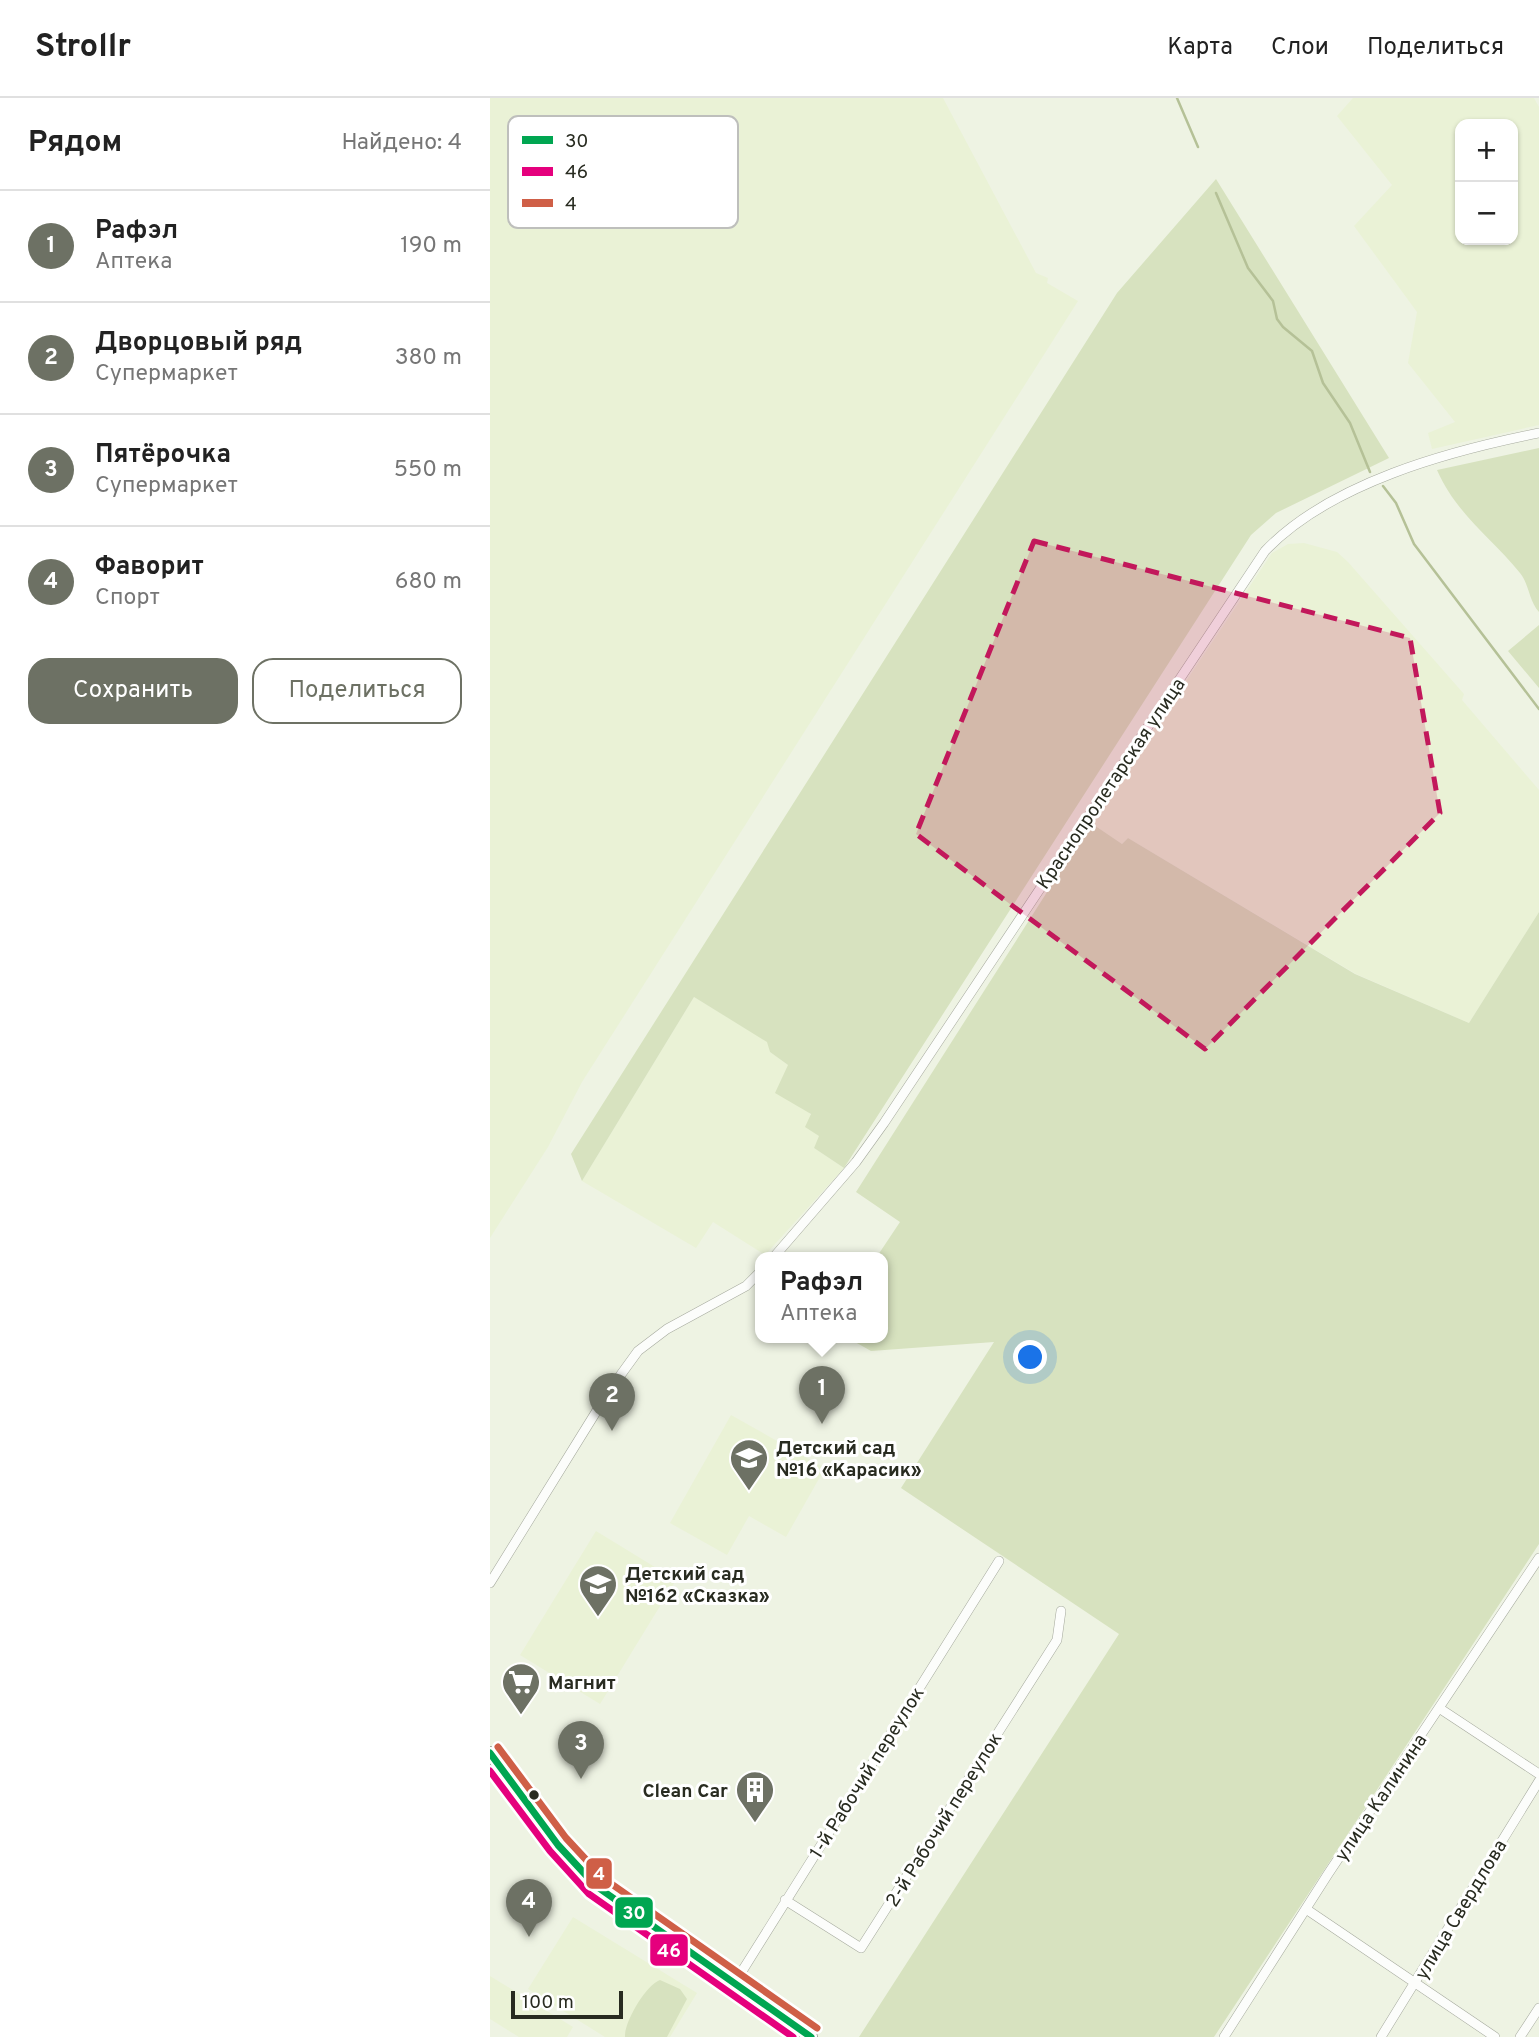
<!DOCTYPE html>
<html lang="ru">
<meta charset="utf-8">
<style>
:root{--surface:#fff;--page:#f6f6f6;--text:#222;--muted:#767676;--line:#e0e0e0;--accent:#6d7164}
body{margin:0;font-family:Overpass,sans-serif;background:var(--page);color:var(--text)}
.controls{position:absolute;right:21px;top:21px;display:grid;overflow:hidden;border-radius:14px;box-shadow:0 2px 5px #0004}
.controls button{width:63px;height:63px;display:grid;place-items:center;padding:0;border:0;border-bottom:2px solid var(--line);background:var(--surface);color:var(--text);font:35px sans-serif}
.scale{position:absolute;left:21px;bottom:18px;width:112px;box-sizing:border-box;padding-left:7px;border:4px solid #282b20;border-top:0;font-size:19px;line-height:24px;white-space:nowrap;color:#282b20;-webkit-text-stroke:5px #fff;paint-order:stroke}
.you{position:absolute;left:541px;top:1260px;width:24px;height:24px;margin:-18px;border:5px solid #fff;border-radius:50%;background:#1a73e8;box-shadow:0 0 0 10px #1a73e833}
.badge{display:grid;place-items:center;width:46px;height:46px;border-radius:50%;background:var(--accent);color:#fff;font-size:23px;font-weight:700}
.pin{position:absolute;translate:-50% -58px;filter:drop-shadow(0 2px 4px #0008)}
.pin::after{content:'';position:absolute;top:37px;width:24px;height:21px;background:inherit;clip-path:polygon(0 0,100% 0,50% 100%)}
.popup{position:absolute;left:265px;top:1154px;width:133px;height:91px;box-sizing:border-box;display:grid;place-content:center;border-radius:14px;background:var(--surface);filter:drop-shadow(0 2px 5px #0005);font-size:23px;white-space:nowrap;color:var(--muted)}
.popup b{font-size:26px;color:var(--text)}
.popup::after{content:'';position:absolute;left:50%;top:100%;margin-left:-14px;border:14px solid transparent;border-top-color:var(--surface)}
.list{margin:0;padding:0;list-style:none}
h2{display:flex;justify-content:space-between;align-items:center;height:91px;margin:0;padding:0 28px;font-size:30px}
h2 small{font-size:23px;font-weight:400;color:var(--muted)}
.list li{display:grid;grid-template-columns:46px 1fr auto;gap:21px;align-items:center;box-sizing:border-box;height:112px;padding:0 28px;border-top:2px solid var(--line)}
.list b{display:block;font-size:26px;white-space:nowrap}
.list p{margin:0;font-size:23px;white-space:nowrap;color:var(--muted)}
.list em{font-size:23px;font-style:normal;color:var(--muted)}
.actions{display:flex;gap:14px;padding:21px 28px}
.actions a{flex:1;padding:16px 0;border:2px solid var(--accent);border-radius:21px;text-align:center;font-size:24px;color:var(--accent)}
.actions .main{background:var(--accent);color:#fff}
.map{position:relative;flex:none;width:1049px;height:1939px;overflow:hidden}
header{display:flex;align-items:center;gap:42px;box-sizing:border-box;height:98px;padding:0 35px;background:var(--surface);border-bottom:2px solid var(--line)}
header strong{font-size:33px}
nav{display:flex;gap:38px;margin-inline-start:auto;font-size:24px}
main{display:flex}
aside{flex:1;background:var(--surface)}
.map>svg:first-child{display:block}
.built{fill:#eaf2d6;fill-rule:evenodd}
.green{fill:#d7e2bf}
.lines{fill:none;stroke-linecap:round;stroke-linejoin:round}
.stream{stroke:#b5c197;stroke-width:2.5}
.minor-casing{stroke:#a5a99d;stroke-width:10}
.major-casing{stroke:#a5a99d;stroke-width:14}
.minor{stroke:#fcfdfb;stroke-width:9}
.major{stroke:#fcfdfb;stroke-width:12}
.bus-1-casing{stroke:#fff;stroke-width:12}
.bus-2-casing{stroke:#fff;stroke-width:12}
.bus-3-casing{stroke:#fff;stroke-width:12}
.bus-1{stroke:#00a651;stroke-width:7}
.bus-2{stroke:#e5007d;stroke-width:7}
.bus-3{stroke:#cf5f47;stroke-width:7}
.marked{fill:#c2185b;fill-opacity:0.2;stroke:#c2185b;stroke-width:5;stroke-dasharray:14 9;stroke-linejoin:round}
.bus-dot{fill:#282b20;stroke:#fff;stroke-width:2.5}
.labels{text-anchor:middle;stroke-width:6;stroke-linejoin:round;paint-order:stroke}
.street-label{font-size:19px;fill:#282b20;stroke:#fff}
.poi-label{font-size:19px;font-weight:bold;fill:#282b20;stroke:#fff;text-anchor:start}
.key{fill:#fff;stroke:#bebfbc;stroke-width:2}
.key-label{font-size:19px;fill:#282b20}
.line-badge{stroke:#fff;stroke-width:2.5}
.badge-label{font-size:19px;text-anchor:middle;font-weight:bold;fill:#fff}
</style>
<header>
<strong>Strollr</strong>
<nav><a>Карта</a><a>Слои</a><a>Поделиться</a></nav>
</header>
<main>
<aside>
<h2>Рядом<small>Найдено: 4</small></h2>
<ul class="list">
<li><span class="badge">1</span><div><b>Рафэл</b><p>Аптека</p></div><em>190 m</em></li>
<li><span class="badge">2</span><div><b>Дворцовый ряд</b><p>Супермаркет</p></div><em>380 m</em></li>
<li><span class="badge">3</span><div><b>Пятёрочка</b><p>Супермаркет</p></div><em>550 m</em></li>
<li><span class="badge">4</span><div><b>Фаворит</b><p>Спорт</p></div><em>680 m</em></li>
</ul>
<div class="actions"><a class="main">Сохранить</a><a>Поделиться</a></div>
</aside>
<div class="map">
<svg width="1049" height="1939" viewBox="0 0 1049 1939">
<rect width="100%" height="100%" fill="#eef3e3"/>
<path class="built" d="M0,0H453L546,175L558,180L557,185L588,203L92,984L58,1049L0,1140Z
M863,0H1044L1049,9V327L942,351L938,335L965,324L918,265L927,214L864,128L902,87L847,18ZM970,26H1023V142H970Z
M814,445L847,454L858,464L974,596L972,602L1049,692V814L979,925L866,876L638,740L632,746L601,725L782,455L798,446Z
M204,899L278,944L280,954L298,967L330,1038L324,1050L354,1070L275,1157L223,1124L206,1150L92,1083Z
M241,1317L335,1370L296,1439L259,1418L237,1457L180,1425Z
M106,1433L186,1482L110,1606L30,1557Z
M83,1819L207,1895L180,1939H115L38,1891Z
M0,1878L83,1929L77,1939H29L0,1921Z"/>
<path class="green" d="M726,81L899,360L786,415L761,437L354,1070L324,1050L329,1038L315,1029L321,1016L285,995L298,967L280,954L277,944L204,899L92,1083L81,1056L627,195Z
M1049,350V514C1039,503 1039,486 1030,475C1000,438 967,417 947,372Z
M1049,527V590L1018,553Z
M601,725L632,746L638,740L865,876L979,925L1049,814V1446L724,1939H369L629,1536L411,1390L504,1244L381,1253L358,1240H393V1160H386L410,1124L366,1094Z
M170,1882L190,1891L197,1901L177,1939H135C134,1924 156,1887 170,1882Z"/>
<g class="lines">
<path class="stream" d="M687,0L708,49
M726,95L758,170L783,203L787,221L793,229L822,253L833,285L860,325L880,374
M893,388L906,405L924,446L1049,611"/>
<defs>
<path id="minor" d="M283,1160L366,1064L394,1025L775,453C840,385 959,353 1049,335
M0,1485L119,1293L148,1253L177,1231L256,1188L271,1173
M949,1610L1049,1676
M295,1802L371,1850L567,1542L571,1513
M816,1811L1005,1939
M244,1886L509,1463
M734,1939L838,1776L1049,1460
M891,1939L1049,1683
M1030,1939L1049,1910"/>
<path id="major" d="M0,1655L68,1747L106,1788L321,1939"/>
</defs>
<use href="#minor" class="minor-casing"/>
<use href="#major" class="major-casing"/>
<use href="#minor" class="minor"/>
<use href="#major" class="major"/>
<defs>
<path id="bus-1" d="M0,1655L68,1747L106,1788L321,1939"/>
<path id="bus-2" d="M0,1673L60,1753L99,1796L303,1939"/>
<path id="bus-3" d="M8,1649L76,1740L113,1780L327,1930"/>
</defs>
<use href="#bus-1" class="bus-1-casing"/>
<use href="#bus-2" class="bus-2-casing"/>
<use href="#bus-3" class="bus-3-casing"/>
<use href="#bus-1" class="bus-1"/>
<use href="#bus-2" class="bus-2"/>
<use href="#bus-3" class="bus-3"/>
</g>
<path class="marked" d="M544,443L920,540L950,715L715,951L426,736Z"/>
<defs>
<symbol id="school-pin" viewBox="-11 -11 22 30"><path d="M0 17L-7.5 6A9.5 9.5 0 1 1 7.5 6Z" fill="#6d7164" stroke="#fff"/><path d="M0-5L7-2L0 1L-7-2ZM-4 1L0 2.5L4 1V4Q0 6-4 4Z" fill="#fff"/></symbol>
<symbol id="supermarket-pin" viewBox="-11 -11 22 30"><path d="M0 17L-7.5 6A9.5 9.5 0 1 1 7.5 6Z" fill="#6d7164" stroke="#fff"/><path d="M-6-5.5h2.5l.6 2H6L4.5 2H-2.5L-4.4-4H-6ZM-1.5 3.2a1.3 1.3 0 1 0 .1 0ZM3 3.2a1.3 1.3 0 1 0 .1 0Z" fill="#fff"/></symbol>
<symbol id="building-pin" viewBox="-11 -11 22 30"><path d="M0 17L-7.5 6A9.5 9.5 0 1 1 7.5 6Z" fill="#6d7164" stroke="#fff"/><path d="M-4-6H4V6H1V3H-1V6H-4ZM-2.5-4.3h1.7v1.8h-1.7ZM.8-4.3h1.7v1.8H.8ZM-2.5-1h1.7V.8h-1.7ZM.8-1h1.7V.8H.8Z" fill="#fff"/></symbol>
</defs>
<g fill-rule="evenodd">
<use href="#school-pin" x="237" y="1338" width="44" height="60"/>
<use href="#school-pin" x="86" y="1464" width="44" height="60"/>
<use href="#supermarket-pin" x="9" y="1562" width="44" height="60"/>
<use href="#building-pin" x="243" y="1670" width="44" height="60"/>
</g>
<circle class="bus-dot" cx="44" cy="1697" r="6"/>
<g class="labels">
<g class="street-label">
<text transform="translate(620 685) rotate(-56)" y="7">Краснопролетарская улица</text>
<text transform="translate(376 1674) rotate(-58)" y="7">1-й Рабочий переулок</text>
<text transform="translate(890 1699) rotate(-56)" y="7">улица Калинина</text>
<text transform="translate(453 1721) rotate(-58)" y="7">2-й Рабочий переулок</text>
<text transform="translate(970 1811) rotate(-59)" y="7">улица Свердлова</text>
</g>
<g class="poi-label">
<text x="286" y="1356">Детский сад<tspan x="286" dy="22">№16 «Карасик»</tspan></text>
<text x="135" y="1482">Детский сад<tspan x="135" dy="22">№162 «Сказка»</tspan></text>
<text x="58" y="1591">Магнит</text>
<text x="238" y="1699" text-anchor="end">Clean Car</text>
</g>
</g>
<rect x="18" y="18" width="230" height="112" rx="10" class="key"/>
<rect x="32" y="38" width="31" height="8" fill="#00a651"/>
<rect x="32" y="69" width="31" height="9" fill="#e5007d"/>
<rect x="32" y="101" width="31" height="8" fill="#cf5f47"/>
<g class="key-label">
<text x="75" y="49">30</text>
<text x="75" y="80">46</text>
<text x="75" y="112">4</text>
</g>
<g class="line-badge">
<rect x="95" y="1759" width="28" height="33" rx="7" fill="#cf5f47"/>
<rect x="124" y="1798" width="40" height="33" rx="7" fill="#00a651"/>
<rect x="159" y="1835" width="40" height="34" rx="7" fill="#e5007d"/>
</g>
<g class="badge-label">
<text x="109" y="1782">4</text>
<text x="144" y="1821">30</text>
<text x="179" y="1859">46</text>
</g>
</svg>
<div class="controls">
<button>+</button>
<button>−</button>
</div>
<div class="scale">100 m</div>
<div class="you"></div>
<div class="pin badge" style="left:332px;top:1326px">1</div>
<div class="popup"><b>Рафэл</b>Аптека</div>
<div class="pin badge" style="left:122px;top:1333px">2</div>
<div class="pin badge" style="left:91px;top:1681px">3</div>
<div class="pin badge" style="left:39px;top:1839px">4</div>
</div>
</main>
